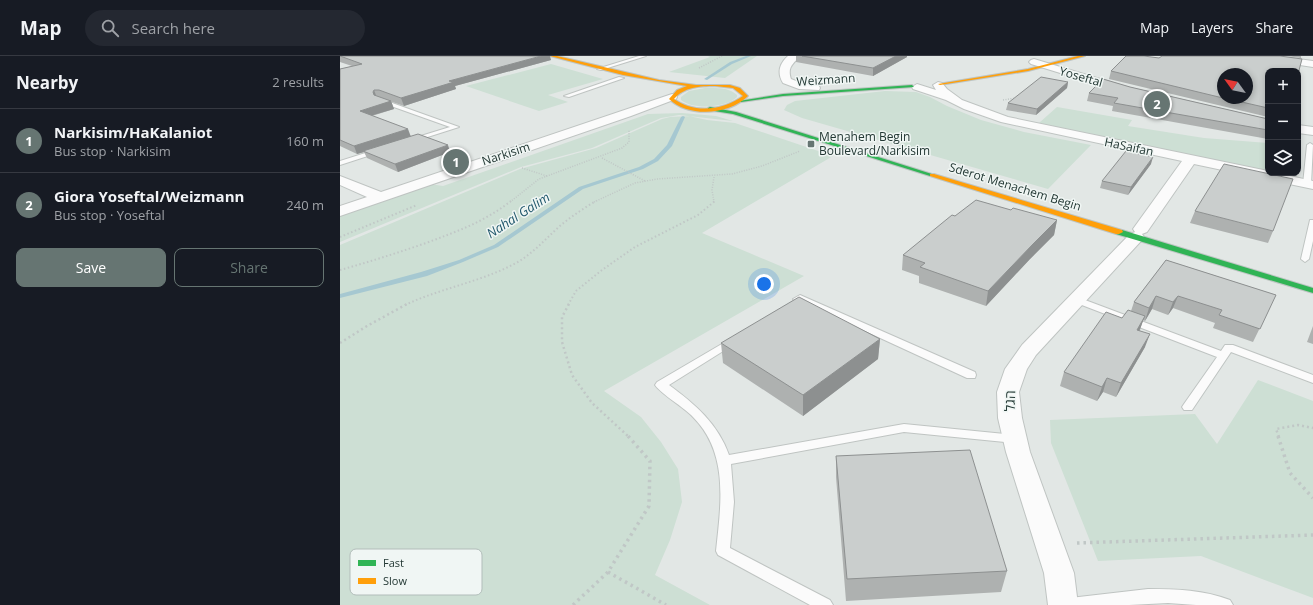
<!DOCTYPE html>
<meta charset="utf-8">
<style>
:root{--surface:#171b24;--page:#242831;--text:#f1f3f6;--muted:#9ea1a6;--line:#363941;--accent:#667572}
body{margin:0;font-family:"Open Sans",Heebo,sans-serif;background:var(--page);color:var(--text)}
.controls{position:absolute;right:12px;top:12px;display:grid;overflow:hidden;border-radius:8px;box-shadow:0 2px 6px #0003}
.controls button{width:36px;height:36px;display:grid;place-items:center;padding:0;border:0;border-bottom:1px solid var(--line);background:var(--surface);color:var(--text);font:20px sans-serif}
.compass{position:absolute;left:877px;top:12px;width:36px;height:36px;border-radius:50%;background:var(--surface);box-shadow:0 2px 6px #0003;rotate:303deg}
.you{position:absolute;left:424px;top:228px;width:14px;height:14px;margin:-10px;border:3px solid #fff;border-radius:50%;background:#1a73e8;box-shadow:0 0 0 6px #1a73e833}
.badge{display:grid;place-items:center;width:26px;height:26px;border-radius:50%;background:var(--accent);color:#fff;font-size:13px;font-weight:700}
.pin{position:absolute;translate:-50% -50%;border:2px solid #fff;box-shadow:0 1px 4px #0006}
.list{margin:0;padding:0;list-style:none}
h2{display:flex;justify-content:space-between;align-items:center;height:52px;margin:0;padding:0 16px;font-size:17px}
h2 small{font-size:13px;font-weight:400;color:var(--muted)}
.list li{display:grid;grid-template-columns:26px 1fr auto;gap:12px;align-items:center;box-sizing:border-box;height:64px;padding:0 16px;border-top:1px solid var(--line)}
.list b{display:block;font-size:15px;white-space:nowrap}
.list p{margin:0;font-size:13px;white-space:nowrap;color:var(--muted)}
.list em{font-size:13px;font-style:normal;color:var(--muted)}
.actions{display:flex;gap:8px;padding:12px 16px}
.actions a{flex:1;padding:9px 0;border:1px solid var(--accent);border-radius:8px;text-align:center;font-size:14px;color:var(--accent)}
.actions .main{background:var(--accent);color:#fff}
.icon{flex:none;width:22px;height:22px;fill:none;stroke:currentColor;stroke-width:2;stroke-linecap:round;stroke-linejoin:round}
.map{position:relative;flex:none;width:973px;height:549px;overflow:hidden}
header{display:flex;align-items:center;gap:24px;box-sizing:border-box;height:56px;padding:0 20px;background:var(--surface);border-bottom:1px solid var(--line)}
header strong{font-size:19px}
nav{display:flex;gap:22px;margin-inline-start:auto;font-size:14px}
.search{width:280px;height:36px;background:var(--page);display:flex;align-items:center;gap:10px;box-sizing:border-box;padding:0 14px;border-radius:22px;color:var(--muted);font-size:15px}
main{display:flex}
aside{flex:1;background:var(--surface)}
.map>svg:first-child{display:block}
.green{fill:#cddfd4}
.lines{fill:none;stroke-linecap:round;stroke-linejoin:round}
.stream{fill:#a6c8d1;fill-rule:evenodd}
.lane-casing{stroke:#bfc4c2;stroke-width:2}
.street-casing{stroke:#bfc4c2;stroke-width:2}
.fast-casing{stroke:#bec5c3;stroke-width:2}
.slow-casing{stroke:#bec5c3;stroke-width:2}
.path-far3{stroke:#c0c7c6;stroke-width:1.5;stroke-dasharray:1 1.5;stroke-linecap:butt}
.path-far2{stroke:#c0c7c6;stroke-width:2;stroke-dasharray:1.5 2.5;stroke-linecap:butt}
.path-far1{stroke:#c0c7c6;stroke-width:2.5;stroke-dasharray:2 3;stroke-linecap:butt}
.path{stroke:#c0c7c6;stroke-width:3.5;stroke-dasharray:2.5 4;stroke-linecap:butt}
.lane{fill:#fbfbfb;fill-rule:evenodd}
.street{fill:#fbfbfb;fill-rule:evenodd}
.fast{fill:#30b455;fill-rule:evenodd}
.slow{fill:#ff9f0a;fill-rule:evenodd}
.wall{fill:#aeb1b0}
.shaded-wall{fill:#8d9090}
.building{fill:#cacecd;stroke:#8d9090}
.poi-dot{fill:#667572;stroke:#f0f6f4;stroke-width:1.5}
.labels{text-anchor:middle;stroke-width:3;stroke-linejoin:round;paint-order:stroke}
.far-street-label{font-size:12px;fill:#233834;stroke:#f0f6f4}
.far-poi-label{font-size:12px;fill:#233834;stroke:#f0f6f4;text-anchor:start}
.far-water-label{font-size:13px;font-style:italic;fill:#23596d;stroke:#f0f6f4}
.street-label{font-size:14px;fill:#233834;stroke:#f0f6f4}
.key{fill:#f0f6f4;stroke:#b2bdba;stroke-width:1}
.key-label{font-size:11px;fill:#233834}
</style>
<header>
<strong>Map</strong>
<div class="search"><svg class="icon" aria-label="search" viewBox="0 0 24 24"><circle cx="10" cy="10" r="6"/><path d="M15 15l6 6"/></svg>Search here</div>
<nav><a>Map</a><a>Layers</a><a>Share</a></nav>
</header>
<main>
<aside>
<h2>Nearby<small>2 results</small></h2>
<ul class="list">
<li><span class="badge">1</span><div><b>Narkisim/HaKalaniot</b><p>Bus stop · Narkisim</p></div><em>160 m</em></li>
<li><span class="badge">2</span><div><b>Giora Yoseftal/Weizmann</b><p>Bus stop · Yoseftal</p></div><em>240 m</em></li>
</ul>
<div class="actions"><a class="main">Save</a><a>Share</a></div>
</aside>
<div class="map">
<svg width="973" height="549" viewBox="0 0 973 549">
<rect width="100%" height="100%" fill="#e2e7e5"/>
<path class="green" d="M368,0H417L385,22L329,16L370,1Z
M211,8L263,23L208,39L228,46L199,55L126,30Z
M365,32C375,32 389,31 397,39V41C386,52 353,54 341,44V41L349,35Z
M545,35L576,36L590,41L607,50L641,64L684,76L751,89L708,133L462,62L444,54L447,49L455,45Z
M717,51L792,64L788,70L864,82L928,87V115L699,67Z
M342,57L376,60L393,65L339,59L321,62L252,92L181,111L0,186V160L90,128L103,130L308,58Z
M349,60L367,64L395,67L493,100L362,177L464,220L264,335L301,361L321,386L338,413L342,446L330,484L315,519L370,549H0V189L180,113L256,92L322,63L330,61Z
M918,324L973,345V542L861,500L758,505L711,387L710,364L855,358L877,388Z"/>
<g class="lines">
<path class="stream" d="M406,0H411L392,8L367,24L364,23L390,6Z
M343,60L345,61L332,90L318,105L303,113L243,133L158,191L123,206L87,220L0,242V238L81,216L119,204L154,189L239,131L299,111L314,103L327,89L341,61Z"/>
<defs>
<path id="lane" d="M299,0H306L261,14L257,13Z
M279,21L284,22L229,41L224,40Z
M37,43H41L119,71L75,85H71V83L110,71L37,45Z
M970,87L973,89L971,128L967,130L963,128L967,89Z
M38,93L40,94V96L0,109V105Z
M970,164H973V185L969,203L965,206L961,203Z
M460,239L635,316L636,319L635,322H627L460,245H455L453,243Z
M737,241L881,295L885,289H893L973,319V327L891,296L852,354H844L842,351L844,348L877,301L734,246L732,244Z
M392,282L396,283L397,285L396,287L329,329C355,348 378,368 389,399L564,368L675,379L679,380L681,383L679,386L675,387L564,376L391,408L394,446L390,492L490,544L493,549H470L378,499L376,495C381,448 389,397 353,361C344,351 322,339 315,329L317,326Z
M808,533C837,533 864,534 890,544L893,549H856L828,547L789,549H722L725,544L730,542Z"/>
<path id="street" d="M448,0H460C453,8 447,11 451,23L461,27L479,30L480,32L479,34L459,33L443,27C437,17 439,8 448,0Z
M936,0L973,5V11L933,5L931,3Z
M694,3L790,32L791,34L786,37L782,36L691,8L689,6L691,4Z
M598,26L602,27L607,33L622,44L668,61L928,115V117H936L973,125V133L854,108L807,176L802,178L804,181L802,184L696,299L687,313L679,336L682,362L690,396L734,517L738,549H708L704,517L666,396L658,362L657,336L665,313L682,289L790,178L795,176L793,173L842,105L661,66L624,53L606,44L573,33L572,31L577,28L596,34L593,29Z
M332,38L336,39L337,41L336,43L291,60L0,160V150L27,141L0,129V120L41,136Z
M958,69L973,71V79L958,77Z"/>
<path id="fast" d="M572,29L574,31L443,40L401,46L399,45L443,38Z
M370,51L396,56L595,119L590,120L393,58L368,54V52Z
M776,174H782L973,232V237L776,178Z"/>
<path id="slow" d="M210,0H217L319,24L356,29H390L400,32L408,40C389,59 349,62 329,43L337,34L347,30L283,19ZM375,30L393,32L403,40C383,54 355,58 334,43C344,31 360,30 375,30Z
M738,0H745L688,15L600,29L598,28L688,13Z
M590,118H594L782,174L783,176L779,178H776L590,120Z"/>
</defs>
<use href="#lane" class="lane-casing"/>
<use href="#street" class="street-casing"/>
<use href="#fast" class="fast-casing"/>
<use href="#slow" class="slow-casing"/>
<path class="path-far3" d="M359,12L382,0
M663,44L676,42
M262,102L305,125
M182,112L207,120
M374,121L372,134L374,146
M170,146L199,123L282,92L289,86V74
M254,146L295,127L317,123L392,118L422,110L460,95"/>
<path class="path-far2" d="M0,181L77,149
M0,214C29,206 57,197 86,187C118,175 144,166 171,145
M65,249C101,232 141,226 176,207C194,197 206,182 221,169C232,160 244,152 256,145
M228,249L236,235L262,214L295,191L358,159L375,145"/>
<path class="path-far1" d="M229,248L222,261V286L232,319L252,347L289,381
M0,287L27,270L67,248
M939,381L936,373L958,369L973,372"/>
<path class="path" d="M938,380L950,417L973,442
M737,487L973,479
M268,516L326,549
M233,549L268,516L309,450L310,405L288,380"/>
<use href="#lane" class="lane"/>
<use href="#street" class="street"/>
<use href="#fast" class="fast"/>
<use href="#slow" class="slow"/>
</g>
<path class="wall" d="M0,0L211,4L115,30L116,33L64,50L41,42L51,45L54,53L32,60L71,80L110,96L58,116L27,102L24,96L17,98L0,90V13L12,10L0,6Z
M456,0H567V1L533,20L456,6Z
M947,0H961V2Z
M819,2L928,15V61L769,23L771,15Z
M728,26L727,32L696,59L666,54L668,47Z
M790,31L928,63V83L772,55L773,50L747,45L749,37Z
M811,108L788,139L760,132L762,125Z
M671,154L717,164L714,179L690,203L646,250L579,227V220L562,214L563,199L615,160Z
M855,155L933,175L928,187L850,167Z
M826,204L936,239L913,286L873,272L875,267L833,252L828,259L812,253L805,265L803,264L800,274L805,291L776,341L763,336L757,345L720,330L724,316L782,262L791,255L794,246Z
M973,270V288L967,286Z
M540,283L538,303L463,360L383,307L381,287Z
M496,400L667,515L661,536L506,545L496,421Z"/>
<path class="shaded-wall" d="M201,0H210L211,4L115,30L116,33L64,50L61,42L109,25Z
M556,0H567V1L533,20V12Z
M728,26L727,32L696,59L697,53Z
M34,34L37,42L36,46L33,36Z
M51,45L54,53L23,62L20,55Z
M68,73L71,81L23,95L24,96L17,98L14,90Z
M108,89L110,96L58,116L55,108Z
M813,101L811,108L788,139L791,131Z
M717,164L714,179L690,203L646,250L648,235L693,188Z
M816,240L812,253L805,265L809,252Z
M838,240L833,252L828,259L833,246Z
M805,260L800,273L793,287L797,274Z
M810,278L805,291L776,341L781,327Z
M540,283L538,303L463,360V339Z
M767,322L763,336L757,345L762,331Z"/>
<path class="building" d="M0,0H201L109,25L114,26L61,42L39,34H34L33,36L34,39L51,45L20,55L68,73L14,90L0,84V13L22,8Z
M462,0H556L533,12Z
M786,0H804L819,2L822,0H940L962,3L958,18V15H928V52L884,42H907V18H883V42L771,15Z
M701,21L728,26L697,53L668,47Z
M763,23L790,31L928,63V74L774,47L778,42L749,37Z
M78,78L108,89L55,108L23,95Z
M786,95L813,101L791,131L762,125Z
M884,108L953,123L933,175L855,155Z
M636,144L671,154L673,152L717,164L693,188L648,235L580,211L585,207L563,199L612,159L615,160Z
M826,204L936,239L920,273L879,259L882,254L838,240L833,246L816,240L809,252L794,246Z
M459,241L540,283L463,339L381,287Z
M788,254L805,260L797,274L810,278L781,327L767,322L762,331L724,316L766,256L782,262Z
M630,394L667,515L507,523L496,400Z"/>
<rect class="poi-dot" x="467" y="84" width="8" height="8" rx="2"/>
<g class="labels">
<g class="far-street-label">
<text transform="translate(741 21) rotate(16)" y="4">Yoseftal</text>
<text transform="translate(486 24) rotate(-4)" y="4">Weizmann</text>
<text transform="translate(789 91) rotate(12)" y="4">HaSaifan</text>
<text transform="translate(166 98) rotate(-18)" y="4">Narkisim</text>
<text transform="translate(675 131) rotate(17)" y="4">Sderot Menachem Begin</text>
</g>
<g class="far-poi-label">
<text x="479" y="85">Menahem Begin<tspan x="479" dy="14">Boulevard/Narkisim</tspan></text>
</g>
<g class="far-water-label">
<text transform="translate(178 159) rotate(-33)" y="5">Nahal Galim</text>
</g>
<g class="street-label">
<text transform="translate(670 345) rotate(-88)" y="5">הגל</text>
</g>
</g>
<rect x="10" y="493" width="132" height="46" rx="6" class="key"/>
<rect x="18" y="504" width="18" height="6" fill="#30b455"/>
<rect x="18" y="522" width="18" height="6" fill="#ff9f0a"/>
<g class="key-label">
<text x="43" y="511">Fast</text>
<text x="43" y="529">Slow</text>
</g>
</svg>
<div class="controls">
<button>+</button>
<button>−</button>
<button><svg class="icon" aria-label="layers" viewBox="0 0 24 24"><path d="M12 4l9 5-9 5-9-5zM3 14l9 5 9-5"/></svg></button>
</div>
<svg class="compass" viewBox="-18 -18 36 36"><path d="M0-13l5 13h-10z" fill="#e53935"/><path d="M0 13l5-13h-10z" fill="#9ea1a6"/></svg>
<div class="you"></div>
<div class="pin badge" style="left:116px;top:106px">1</div>
<div class="pin badge" style="left:817px;top:48px">2</div>
</div>
</main>
